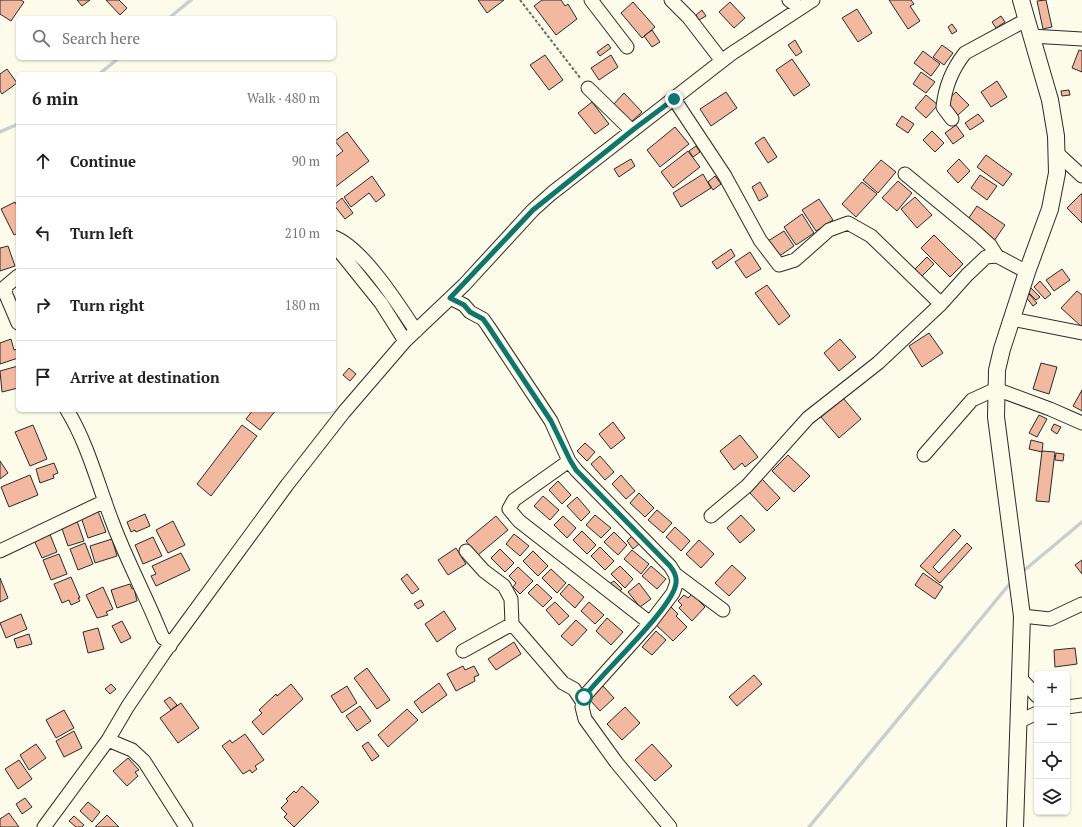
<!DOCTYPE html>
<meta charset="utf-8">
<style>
:root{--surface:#fff;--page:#f6f6f6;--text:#222;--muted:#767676;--line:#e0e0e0}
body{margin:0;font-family:"PT Serif",serif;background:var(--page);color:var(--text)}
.controls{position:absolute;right:12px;bottom:12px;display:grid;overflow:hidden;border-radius:6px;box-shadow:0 1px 3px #0004}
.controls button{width:36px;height:36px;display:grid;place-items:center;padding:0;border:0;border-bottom:1px solid var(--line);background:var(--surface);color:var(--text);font:20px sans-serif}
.stop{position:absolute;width:12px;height:12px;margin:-9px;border:3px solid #0f766e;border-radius:50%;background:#fff}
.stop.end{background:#0f766e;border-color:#fff;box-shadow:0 1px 4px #0008}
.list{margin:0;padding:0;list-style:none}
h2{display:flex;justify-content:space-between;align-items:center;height:52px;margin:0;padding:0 16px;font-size:17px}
h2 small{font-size:13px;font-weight:400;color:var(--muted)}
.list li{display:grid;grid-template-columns:26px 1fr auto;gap:12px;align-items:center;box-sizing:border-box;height:72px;padding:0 16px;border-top:1px solid var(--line)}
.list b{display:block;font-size:15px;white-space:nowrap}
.list em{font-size:13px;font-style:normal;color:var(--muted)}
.icon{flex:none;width:22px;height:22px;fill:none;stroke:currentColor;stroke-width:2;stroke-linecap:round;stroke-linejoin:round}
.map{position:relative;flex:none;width:1082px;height:827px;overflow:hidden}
.search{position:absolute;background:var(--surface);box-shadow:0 1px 3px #0004;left:16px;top:16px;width:320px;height:44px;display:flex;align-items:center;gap:10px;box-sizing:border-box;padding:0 14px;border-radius:6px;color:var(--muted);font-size:15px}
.panel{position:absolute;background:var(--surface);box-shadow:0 1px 3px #0004;left:16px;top:72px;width:320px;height:340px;border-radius:6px}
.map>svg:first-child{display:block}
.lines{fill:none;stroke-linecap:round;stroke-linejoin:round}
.stream{stroke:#c7d0d0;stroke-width:3.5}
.building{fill:#f2b8a0;stroke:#2b2b2b}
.minor-casing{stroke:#2b2b2b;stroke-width:15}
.major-casing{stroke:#2b2b2b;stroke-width:18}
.path{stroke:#6a6964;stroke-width:2;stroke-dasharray:3 2;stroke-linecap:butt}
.minor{stroke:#fdfbea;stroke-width:13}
.major{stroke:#fdfbea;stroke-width:16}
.route{stroke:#0f766e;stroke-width:5}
</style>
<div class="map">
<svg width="1082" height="827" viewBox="0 0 1082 827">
<rect width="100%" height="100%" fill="#fdfbea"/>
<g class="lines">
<path class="stream" d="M169,18L191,0
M99,74L119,58
M0,132L18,124
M1021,573L1082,522
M809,827L1012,581"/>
</g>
<path class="building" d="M0,0H21L24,2L11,21L0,14Z
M77,0H90L82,6Z
M106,0H119L127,8L120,15Z
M478,0H504L487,13Z
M542,0H561L565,6L568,4L577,19L556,35L534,6Z
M889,0H911L914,4L910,6L920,21L908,29Z
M1046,0L1052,27L1043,29L1037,1Z
M633,2L655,27L642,38L621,13Z
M730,2L745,18L734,28L719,12Z
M857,9L872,33L858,42L842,18Z
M702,10L706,16L699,20L696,15Z
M1001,16L1005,22L996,28L992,22Z
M952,24L957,31L952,34L948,27Z
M652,30L660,42L652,47L644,36Z
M795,40L802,52L796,56L788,45Z
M608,44L611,48L600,56L597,52Z
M942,45L953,53L944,65L933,57Z
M1079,50L1082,51V72L1072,68Z
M923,51L940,64L931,76L914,63Z
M545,55L563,80L549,90L530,65Z
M611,55L618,67L599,80L591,68Z
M792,59L810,85L794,96L776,70Z
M7,69L17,83L2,94L0,91V74Z
M921,72L935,82L926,93L913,84Z
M997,81L1007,97L991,107L981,92Z
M1069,90L1070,95L1062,96L1061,91Z
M726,92L737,108L711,126L700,109Z
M956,92L969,105L957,116L945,102Z
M624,93L642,112L630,123L613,105Z
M926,95L938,105L926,118L915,108Z
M592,102L609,124L595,134L578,113Z
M978,114L984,121L970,130L965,123Z
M902,116L914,124L908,133L896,125Z
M956,125L964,136L953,144L945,133Z
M675,127L689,144L660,167L647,150Z
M932,131L944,143L935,152L923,140Z
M347,132L369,161L334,188V158L343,151L335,141Z
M764,137L777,157L768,163L755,143Z
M696,146L700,152L693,157L689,151Z
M688,151L700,167L673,188L661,172Z
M986,155L1012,174L1003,186L977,167Z
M631,159L635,166L619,177L614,169Z
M959,159L970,171L958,183L947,171Z
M881,160L896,172L878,193L863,180Z
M703,174L711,188L681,207L673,193Z
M980,175L997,186L987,200L971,188Z
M372,176L385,195L376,202L369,193L351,207L344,197Z
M715,176L721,184L713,190L708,182Z
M898,181L912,193L897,211L882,198Z
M760,182L768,196L759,201L752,187Z
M862,182L877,194L856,217L842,204Z
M1081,194H1082V223L1067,208Z
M915,197L932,215L917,228L901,209Z
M342,198L353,213L345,219L334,205Z
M819,199L833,220L816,231L802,210Z
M15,202L18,208V233L14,235L1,209Z
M977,206L1005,225L994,241L966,222Z
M802,214L814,233L796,245L784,227Z
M784,231L794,246L778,257L768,241Z
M934,235L963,264L950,277L921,248Z
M8,246L15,266L0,271V248Z
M731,249L735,256L717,269L712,262Z
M750,252L761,269L746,278L735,262Z
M927,257L934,264L920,278L913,271Z
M1062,269L1070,280L1054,291L1046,280Z
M1040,281L1051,294L1045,299L1034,287Z
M767,285L790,316L779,325L755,293Z
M1030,287L1040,297L1036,300L1027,291Z
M1077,291L1082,295V327L1061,308Z
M1029,294L1037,303L1033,306L1026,297Z
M929,333L943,353L922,367L909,346Z
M11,339L14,350L17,349L18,358L0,364V343Z
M840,339L856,357L839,371L824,353Z
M1041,363L1057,367L1049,394L1033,389Z
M18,366V388L2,392L0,371Z
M349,368L356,374L350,381L343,375Z
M1082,390V411L1073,406Z
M843,398L861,419L839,438L821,417Z
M253,410H276L260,430L246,419Z
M1039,415L1047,419L1037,437L1029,433Z
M613,422L625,438L611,449L599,434Z
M1054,424L1061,427L1057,434L1051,430Z
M33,425L47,459L30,466L15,432Z
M242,425L257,436L211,496L197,484Z
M740,435L758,457L745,467L742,463L734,470L720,451Z
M1031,440L1043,443L1042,452L1029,449Z
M585,443L595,452L587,461L577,451Z
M1042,451L1055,452L1049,502L1036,501Z
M1056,453L1064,454L1063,461L1055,460Z
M788,455L810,476L794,492L772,471Z
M600,456L614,472L605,480L591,464Z
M0,461L8,473L0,479Z
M54,463L58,473L53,475L54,478L40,483L36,469Z
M30,475L38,495L9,507L1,487Z
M621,475L635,491L626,499L612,484Z
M762,479L780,498L767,511L749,492Z
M558,481L571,495L562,504L549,490Z
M639,493L654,508L645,517L630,503Z
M543,496L559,510L550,520L534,506Z
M577,497L590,512L581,521L567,506Z
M657,510L672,523L663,533L648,520Z
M98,511L106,532L88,538L81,517Z
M145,514L150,526L136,532L135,530L131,532L127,522Z
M595,515L611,528L601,538L586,525Z
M741,515L755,530L740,543L727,528Z
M496,516L508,530L478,555L466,541Z
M563,516L576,528L567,538L554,525Z
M77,521L84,541L68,546L61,526Z
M173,521L185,545L168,553L156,530Z
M675,527L690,541L681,551L666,537Z
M954,529L961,536L933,567L939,573L967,543L972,548L940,583L920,566Z
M582,531L596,545L587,554L573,540Z
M49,532L57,552L42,558L33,538Z
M614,532L627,545L618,555L604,542Z
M514,534L529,546L520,556L506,544Z
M632,536L639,544L633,549L627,541Z
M153,537L162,556L143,564L135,545Z
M112,539L117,556L95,563L90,546Z
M699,540L714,554L701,568L686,554Z
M85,543L93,564L78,570L70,549Z
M600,547L614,561L605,570L591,556Z
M456,548L466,564L448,575L438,560Z
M500,549L514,563L505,572L491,558Z
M632,550L649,564L641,574L624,559Z
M533,551L548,566L538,576L523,561Z
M181,553L190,570L156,586L151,576L156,574L152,566Z
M59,554L67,574L51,580L43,560Z
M1082,560V574L1075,565Z
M732,565L746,578L729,596L715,583Z
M620,566L633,579L625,588L611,574Z
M651,566L666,579L657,589L642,576Z
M518,567L533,581L520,594L513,587L516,583L509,576Z
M551,569L566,583L557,593L542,578Z
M923,573L943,587L935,599L915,585Z
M407,574L419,589L412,594L401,579Z
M71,577L80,598H78L80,601L71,605L69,600L62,603L54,584Z
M0,578L8,598L0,602Z
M614,581L622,589L616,594L608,585Z
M639,583L651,599L640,607L628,592Z
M130,584L132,589L134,588L137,601L117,608L111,590Z
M537,584L552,598L543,607L528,593Z
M569,584L584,597L575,608L560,594Z
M103,587L113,609L106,612L108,615L97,618L86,595Z
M692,594L705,607L692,621L679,608L682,605L678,601L684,595L688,598Z
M421,600L424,605L418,609L414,604Z
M555,602L569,616L559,625L546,610Z
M589,602L604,615L595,624L581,611Z
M669,605L678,614L676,616L687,627L673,641L653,622Z
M444,611L456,629L437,642L425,624Z
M21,614L27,629L6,638L0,623Z
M607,618L623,632L611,645L596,631Z
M576,620L587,630L572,646L561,636Z
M122,621L131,638L121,643L112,626Z
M98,628L104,649L88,653L83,632Z
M656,631L666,640L652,655L642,647Z
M29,634L32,644L17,648L14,639Z
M514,642L521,654L496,670L488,659Z
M1075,648L1077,664L1055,667L1054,650Z
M463,666L465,670L474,666L479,675L474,677L475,681L456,691L447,674Z
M367,668L390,700L377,709L354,678Z
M754,675L762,684L737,706L729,697Z
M439,683L447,695L422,713L414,702Z
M111,684L116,689L110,694L105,689Z
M291,684L303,699L263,735L252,722L262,713L259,710L276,694L277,696Z
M347,686L357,703L342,713L331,696Z
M603,686L614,698L600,711L589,699Z
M170,697L177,705L171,710L164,701Z
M181,703L199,728L178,743L160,718Z
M360,706L371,721L357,731L346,716Z
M625,707L640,723L622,740L607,724Z
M407,709L418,720L388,747L378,735Z
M64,710L74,728L56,738L46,720Z
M74,731L82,748L64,757L56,741Z
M245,734L264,760L255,766L257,769L252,773L250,770L243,774L222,746L230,740L232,743Z
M368,742L379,756L372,761L362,746Z
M36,744L46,758L29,770L20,755Z
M652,744L672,766L655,781L635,760Z
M128,758L139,770L135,772L138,776L127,786L113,771Z
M19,760L32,779L18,789L5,769Z
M302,786L319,802L294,827L284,817L287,814L281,808L288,801L286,799L294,791L296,793Z
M25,798L32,807L22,814L16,804Z
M88,802L100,812L92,822L80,811Z
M9,813L19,827H0V819Z
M107,815L119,827H95Z
M74,816L84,825L82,827H76L69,821Z"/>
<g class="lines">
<defs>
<path id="minor" d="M591,0L627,47
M671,0L689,18L722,61
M789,0L800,8
M1031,36L1082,39
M588,88L632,131
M674,99L725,176L760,240L779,265L795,260L829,230L848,223L871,236L941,304
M952,119L943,107C945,88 953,68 965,53L1026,20
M1057,153L1082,176
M905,174L979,235L990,245L997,256
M334,237C362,247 399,305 416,331
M334,237L340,252L381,303L405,341
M18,276L5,287L6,295L18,323
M450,298L464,305L470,312L483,319L488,326L551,421L569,461L576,470L670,566L675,574L723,610
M1012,319L1082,333
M67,410C88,444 98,485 112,521C126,559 145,594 160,631L163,638L168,641L170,646
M924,455L972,400L996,389L1050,409L1082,423
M569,461L514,500L509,509L519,521L650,623
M711,516L747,486L808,418L878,363L941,304L967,275L986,257L997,256L1027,272
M0,551L105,501
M466,551L484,571L504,586L511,599L512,624L563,683L574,689L582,701
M1022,616L1050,619L1082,604
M463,651L512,624
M1021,679L1037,696
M1067,707L1082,705
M1020,721L1037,713
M108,740L132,750L144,761L186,827
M44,827L108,740L128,706L164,653L287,485L344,412L405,341L464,285L533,210L552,193L731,54L813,0
M670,827L616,762L585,719L582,707L584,697L589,691L650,623L673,593L677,582L675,574"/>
<path id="major" d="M1015,827L1022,616L996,417L997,370L1002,349L1027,272L1050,209L1057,173L1056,136L1050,100L1021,0"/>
</defs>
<use href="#minor" class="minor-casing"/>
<use href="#major" class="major-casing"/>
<path class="path" d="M520,0L581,79"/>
<use href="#minor" class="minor"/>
<use href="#major" class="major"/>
</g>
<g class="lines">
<path class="route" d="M584,697C602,673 674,607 676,583C677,576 674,571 670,566L576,470L570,460L551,421L488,326L483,319L470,312L464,305L450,298L533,210L634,129L674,99"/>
</g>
</svg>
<div class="controls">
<button>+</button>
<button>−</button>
<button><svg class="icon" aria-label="locate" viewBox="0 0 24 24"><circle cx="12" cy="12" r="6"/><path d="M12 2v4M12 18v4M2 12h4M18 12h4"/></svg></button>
<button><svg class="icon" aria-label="layers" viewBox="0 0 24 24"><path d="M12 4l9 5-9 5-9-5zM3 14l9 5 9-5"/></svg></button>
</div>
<div class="stop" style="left:584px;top:697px"></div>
<div class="stop end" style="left:674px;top:99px"></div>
<div class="search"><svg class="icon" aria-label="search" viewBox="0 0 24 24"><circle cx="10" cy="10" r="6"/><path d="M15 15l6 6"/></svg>Search here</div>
<section class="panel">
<h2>6 min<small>Walk · 480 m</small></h2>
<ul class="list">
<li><svg class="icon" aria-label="ahead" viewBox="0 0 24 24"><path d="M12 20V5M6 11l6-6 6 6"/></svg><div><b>Continue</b></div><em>90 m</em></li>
<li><svg class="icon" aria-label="left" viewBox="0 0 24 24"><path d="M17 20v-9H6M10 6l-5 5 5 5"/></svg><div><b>Turn left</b></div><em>210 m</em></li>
<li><svg class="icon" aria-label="right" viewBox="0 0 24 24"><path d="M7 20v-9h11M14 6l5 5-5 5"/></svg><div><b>Turn right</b></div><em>180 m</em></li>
<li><svg class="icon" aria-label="arrive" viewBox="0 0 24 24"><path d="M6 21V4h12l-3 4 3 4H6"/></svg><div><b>Arrive at destination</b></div></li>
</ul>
</section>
</div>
